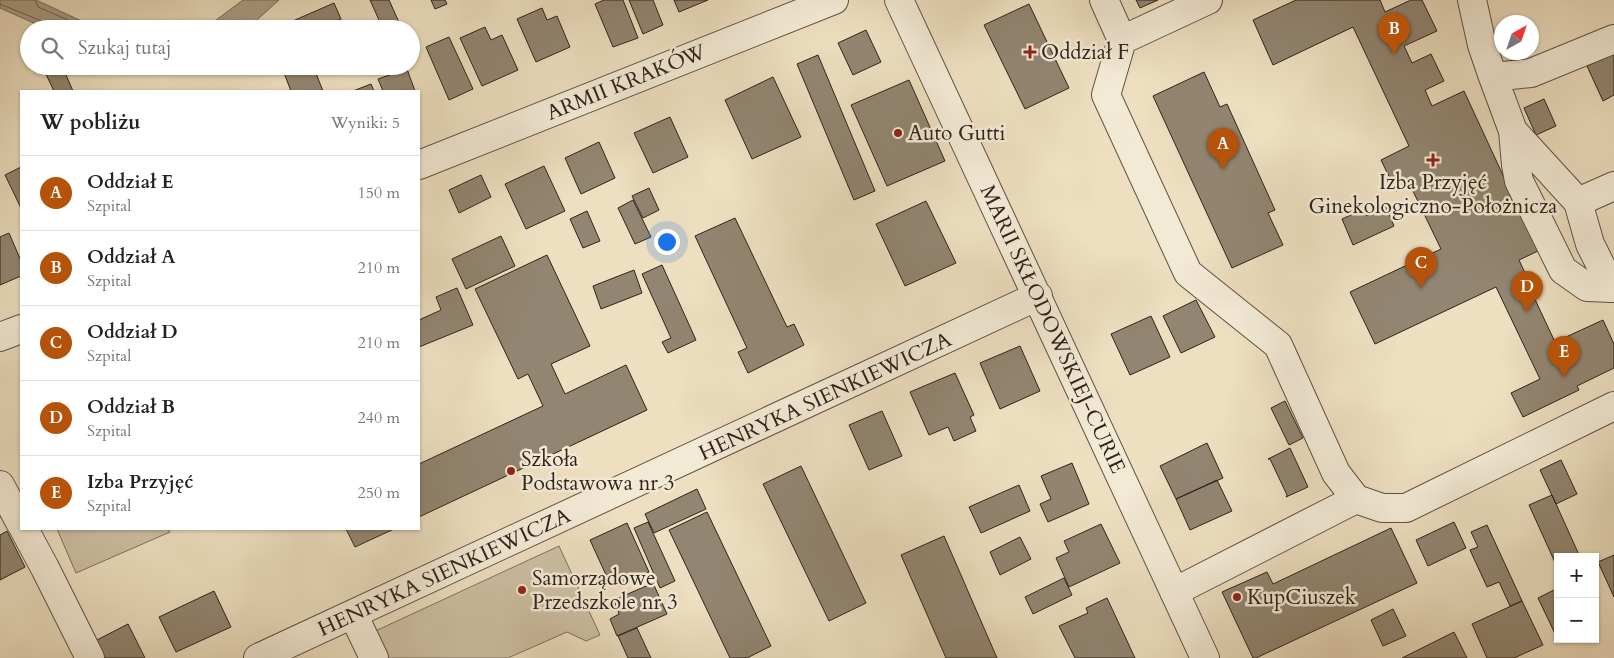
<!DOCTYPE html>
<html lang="pl">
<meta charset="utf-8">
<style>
:root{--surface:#fff;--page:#f6f6f6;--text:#222;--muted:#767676;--line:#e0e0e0;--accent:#b45309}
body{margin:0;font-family:Cardo,serif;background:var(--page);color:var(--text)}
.controls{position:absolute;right:15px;bottom:15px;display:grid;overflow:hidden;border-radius:0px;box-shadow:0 1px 4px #0004}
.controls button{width:45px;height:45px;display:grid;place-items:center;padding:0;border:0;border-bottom:1px solid var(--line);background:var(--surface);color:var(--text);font:25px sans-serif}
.compass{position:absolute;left:1494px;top:15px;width:45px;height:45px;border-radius:50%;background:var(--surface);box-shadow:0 1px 4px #0004;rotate:40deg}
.you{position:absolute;left:666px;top:241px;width:18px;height:18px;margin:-12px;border:4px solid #fff;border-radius:50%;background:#1a73e8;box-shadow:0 0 0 8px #1a73e833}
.badge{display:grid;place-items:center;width:32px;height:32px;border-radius:50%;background:var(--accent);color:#fff;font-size:16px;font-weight:700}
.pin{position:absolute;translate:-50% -41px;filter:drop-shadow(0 1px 2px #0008)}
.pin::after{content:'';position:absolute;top:26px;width:18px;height:15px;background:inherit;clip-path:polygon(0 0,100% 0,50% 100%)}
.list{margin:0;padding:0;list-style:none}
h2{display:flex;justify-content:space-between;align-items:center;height:65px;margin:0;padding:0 20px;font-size:21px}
h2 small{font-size:16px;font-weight:400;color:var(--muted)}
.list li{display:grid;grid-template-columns:32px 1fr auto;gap:15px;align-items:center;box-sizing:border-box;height:75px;padding:0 20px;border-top:1px solid var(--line)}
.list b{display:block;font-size:19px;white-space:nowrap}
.list p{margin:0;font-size:16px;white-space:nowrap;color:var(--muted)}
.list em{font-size:16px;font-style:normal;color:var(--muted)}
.icon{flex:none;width:28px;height:28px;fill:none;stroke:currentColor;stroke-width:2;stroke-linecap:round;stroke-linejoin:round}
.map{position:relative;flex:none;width:1614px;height:658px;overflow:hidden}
.search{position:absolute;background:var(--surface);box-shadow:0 1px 4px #0004;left:20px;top:20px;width:400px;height:55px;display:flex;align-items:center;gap:12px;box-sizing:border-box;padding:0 18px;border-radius:28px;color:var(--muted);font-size:19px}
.panel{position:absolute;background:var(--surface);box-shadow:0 1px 4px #0004;left:20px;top:90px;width:400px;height:440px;border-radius:0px}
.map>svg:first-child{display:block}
.green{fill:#cdbfa4;stroke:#7e7160}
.water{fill:#ac9f88;stroke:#7a6d5d}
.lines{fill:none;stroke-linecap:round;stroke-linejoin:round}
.shore{stroke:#6e6152;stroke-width:1}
.building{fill:#928571;stroke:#2f231c}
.minor-casing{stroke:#5e5245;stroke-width:30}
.minor{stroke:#f3ead6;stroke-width:28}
.poi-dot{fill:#8f2418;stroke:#f3ead6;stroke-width:2}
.labels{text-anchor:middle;stroke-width:5;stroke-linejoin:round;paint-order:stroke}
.poi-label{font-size:21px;fill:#2f231c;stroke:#f3ead6;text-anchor:start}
.street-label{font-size:21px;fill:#2f231c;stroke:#f3ead6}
</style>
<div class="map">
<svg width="1614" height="658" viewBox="0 0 1614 658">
<rect width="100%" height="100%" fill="#eddfc0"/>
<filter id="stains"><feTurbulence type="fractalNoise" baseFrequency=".004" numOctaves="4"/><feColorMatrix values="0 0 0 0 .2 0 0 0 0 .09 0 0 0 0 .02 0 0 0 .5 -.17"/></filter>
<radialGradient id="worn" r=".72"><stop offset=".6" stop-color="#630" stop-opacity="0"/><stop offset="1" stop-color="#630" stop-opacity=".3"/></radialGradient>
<path class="green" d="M57,529H168L170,532L76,573Z
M559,546L600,635L586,641L567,632L508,658H382L371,633Z"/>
<path class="water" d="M0,0H36L99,29H47L0,8Z
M243,0H279L247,29H204Z"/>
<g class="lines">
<path class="shore" d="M35,0L38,7L89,29
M0,4L44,22L47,25L48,29"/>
</g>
<path class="building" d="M370,0H389L402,29H383Z
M431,0H445L447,4L435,9Z
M604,0H623L638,38L613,47L595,4Z
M629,0H653L663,25L643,34Z
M674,0H708L679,12Z
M1136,0H1158L1140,8Z
M1296,0H1380L1385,12L1411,0H1422L1437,31L1404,46L1412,63L1431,54L1444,81L1425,90L1432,106L1464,91L1538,251L1519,260L1525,273L1523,274L1555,342L1603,320L1614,344V368L1577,386L1579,390L1523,417L1511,393L1540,379L1496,287L1375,344L1350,292L1441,249L1410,185L1396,191L1381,160L1409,146L1353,27L1273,65L1253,20Z
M334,3L341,19L331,23L334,28L299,29L295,20Z
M1029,4L1069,88L1025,109L984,25Z
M542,8L547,20L557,16L570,47L536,62L517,19Z
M485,27L491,40L502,35L518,70L482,86L460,38Z
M866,30L881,62L853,75L838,43Z
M449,37L473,89L449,100L426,47Z
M1614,54V95L1603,101L1587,66Z
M818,55L875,191L854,200L797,64Z
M42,66H62L73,91H54Z
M301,66H313L323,91H291L284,73Z
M407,69L415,91H383L378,79Z
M1204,72L1220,107L1227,104L1275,210L1268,213L1283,245L1232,268L1153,96Z
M773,77L801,137L752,159L725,100Z
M909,80L945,161L887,186L851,105Z
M371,84L374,91H353Z
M1544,99L1556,126L1536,135L1524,108Z
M670,117L688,157L653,173L634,133Z
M599,142L615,178L581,194L565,158Z
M544,166L565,211L526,229L505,184Z
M21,167V208L5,175Z
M481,175L491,197L459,213L449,190Z
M649,188L659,210L643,218L632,196Z
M633,200L651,237L635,244L618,208Z
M926,201L956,263L905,286L876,224Z
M1386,207L1394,226L1353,245L1342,219L1364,209L1367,216Z
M587,211L600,241L583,248L570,219Z
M735,218L787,327L794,324L804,345L748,373L738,352L747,348L695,236Z
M9,233L21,261V276L0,285V237Z
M501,236L515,266L466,289L452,259Z
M547,255L590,346L551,364L565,394L626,365L647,410L419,517V464L543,406L528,374L518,379L475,289Z
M662,265L696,340L668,353L662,342L671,338L642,274Z
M634,270L642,293L601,309L593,286Z
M457,288L473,325L419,347V320L441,310L436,297Z
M1196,300L1215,337L1181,353L1163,316Z
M1151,316L1170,357L1130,375L1111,334Z
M1020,346L1040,391L1000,409L980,363Z
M955,373L974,415L970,417L976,431L954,441L948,427L929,435L910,392Z
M1285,401L1303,438L1289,445L1271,408Z
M882,411L902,456L869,470L849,425Z
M1207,443L1223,478L1176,499L1160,466Z
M1290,448L1308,487L1286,497L1287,495L1270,459H1268Z
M1561,460L1577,494L1556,504L1540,470Z
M1072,463L1089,504L1048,522L1040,504L1051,499L1041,476Z
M801,466L866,603L829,621L763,484Z
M1217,480L1232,511L1190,530L1176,499Z
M1019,485L1030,511L981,533L969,507Z
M697,489L706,509L654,533L645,514Z
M1552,495L1580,557H1558V569L1529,505Z
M707,512L771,646L747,658H730L669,530Z
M648,522L675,581L660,588L634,528Z
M1454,522L1466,548L1428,566L1416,540Z
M627,523L649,572L619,586L613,572L606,575L590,540Z
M1101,524L1120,563L1069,587L1056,558L1069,552L1064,541Z
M1487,525L1522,601L1510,606L1499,582L1487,587L1470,550L1478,547L1471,532Z
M1391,528L1417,583L1256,658H1253L1222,592L1267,572L1273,584Z
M346,529H394L355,547Z
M7,531L25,567L0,580V535Z
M944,536L997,658H946L901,555Z
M1020,537L1031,559L1000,575L990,552Z
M1614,555V597L1598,562Z
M1064,578L1072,595L1033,614L1025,597Z
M653,583L667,614L617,636L610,619L619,614L614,600Z
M1558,588V639H1560L1558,640L1538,598Z
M214,591L231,627L176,652L159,617Z
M1107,598L1135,658H1075L1059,626L1088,613L1086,608Z
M1522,601L1543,645L1514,658H1487L1472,624Z
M1393,609L1406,636L1383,646L1371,620Z
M128,624L145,658H103L95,641Z
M637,628L651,658H628L618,636Z
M1454,632L1467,658H1402Z"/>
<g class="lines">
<defs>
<path id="minor" d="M899,0L1205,658
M1104,0L1122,40
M1208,0L1122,40L1106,95L1188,273L1278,345L1336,473L1356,499L1382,508H1406L1614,406
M1472,0L1482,45L1493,77L1531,73L1614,39
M1493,77L1513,131L1578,202L1590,244L1612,288L1614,286
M1513,131L1516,165L1519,181L1563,270L1587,287L1612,288
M419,165L834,0
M1578,202L1614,186
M0,337L21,329
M0,485L21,524
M24,529L45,568L90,658
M1174,592L1356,499
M353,614L374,658
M258,658L1038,296"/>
</defs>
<use href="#minor" class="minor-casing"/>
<use href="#minor" class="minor"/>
</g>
<g class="poi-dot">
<path d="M1027.5 44.5h5v5h5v5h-5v5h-5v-5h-5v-5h5z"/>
<circle cx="898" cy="133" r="5"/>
<path d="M1430.5 152.5h5v5h5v5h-5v5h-5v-5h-5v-5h5z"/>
<circle cx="511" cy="471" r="5"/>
<circle cx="522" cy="590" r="5"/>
<circle cx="1237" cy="597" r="5"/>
</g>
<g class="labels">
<g class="poi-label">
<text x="1041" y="59">Oddział F</text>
<text x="908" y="140">Auto Gutti</text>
<text x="1433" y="189" text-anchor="middle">Izba Przyjęć<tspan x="1433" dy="24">Ginekologiczno-Położnicza</tspan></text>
<text x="521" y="466">Szkoła<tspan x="521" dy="24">Podstawowa nr 3</tspan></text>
<text x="532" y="585">Samorządowe<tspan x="532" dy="24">Przedszkole nr 3</tspan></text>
<text x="1247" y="604">KupCiuszek</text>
</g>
<g class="street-label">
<text transform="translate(626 82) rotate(-22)" y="7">ARMII KRAKÓW</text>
<text transform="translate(1053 329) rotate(65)" y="7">MARII SKŁODOWSKIEJ-CURIE</text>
<text transform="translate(825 396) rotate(-25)" y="7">HENRYKA SIENKIEWICZA</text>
<text transform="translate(444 572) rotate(-25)" y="7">HENRYKA SIENKIEWICZA</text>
</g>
</g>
<rect width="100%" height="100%" filter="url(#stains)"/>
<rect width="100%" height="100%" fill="url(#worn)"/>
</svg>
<div class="controls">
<button>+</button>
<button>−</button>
</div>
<svg class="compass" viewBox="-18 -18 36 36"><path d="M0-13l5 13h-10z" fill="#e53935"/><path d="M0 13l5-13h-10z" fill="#767676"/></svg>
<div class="you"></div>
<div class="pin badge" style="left:1223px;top:169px">A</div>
<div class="pin badge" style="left:1394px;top:54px">B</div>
<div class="pin badge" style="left:1421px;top:288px">C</div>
<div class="pin badge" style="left:1527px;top:312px">D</div>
<div class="pin badge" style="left:1564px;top:377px">E</div>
<div class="search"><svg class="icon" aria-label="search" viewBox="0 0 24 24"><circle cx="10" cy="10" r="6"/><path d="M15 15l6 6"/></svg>Szukaj tutaj</div>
<section class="panel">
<h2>W pobliżu<small>Wyniki: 5</small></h2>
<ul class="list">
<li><span class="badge">A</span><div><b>Oddział E</b><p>Szpital</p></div><em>150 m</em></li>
<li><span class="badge">B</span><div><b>Oddział A</b><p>Szpital</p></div><em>210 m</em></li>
<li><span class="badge">C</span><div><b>Oddział D</b><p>Szpital</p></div><em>210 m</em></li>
<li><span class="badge">D</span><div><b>Oddział B</b><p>Szpital</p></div><em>240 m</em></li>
<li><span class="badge">E</span><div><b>Izba Przyjęć</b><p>Szpital</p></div><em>250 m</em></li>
</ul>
</section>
</div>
